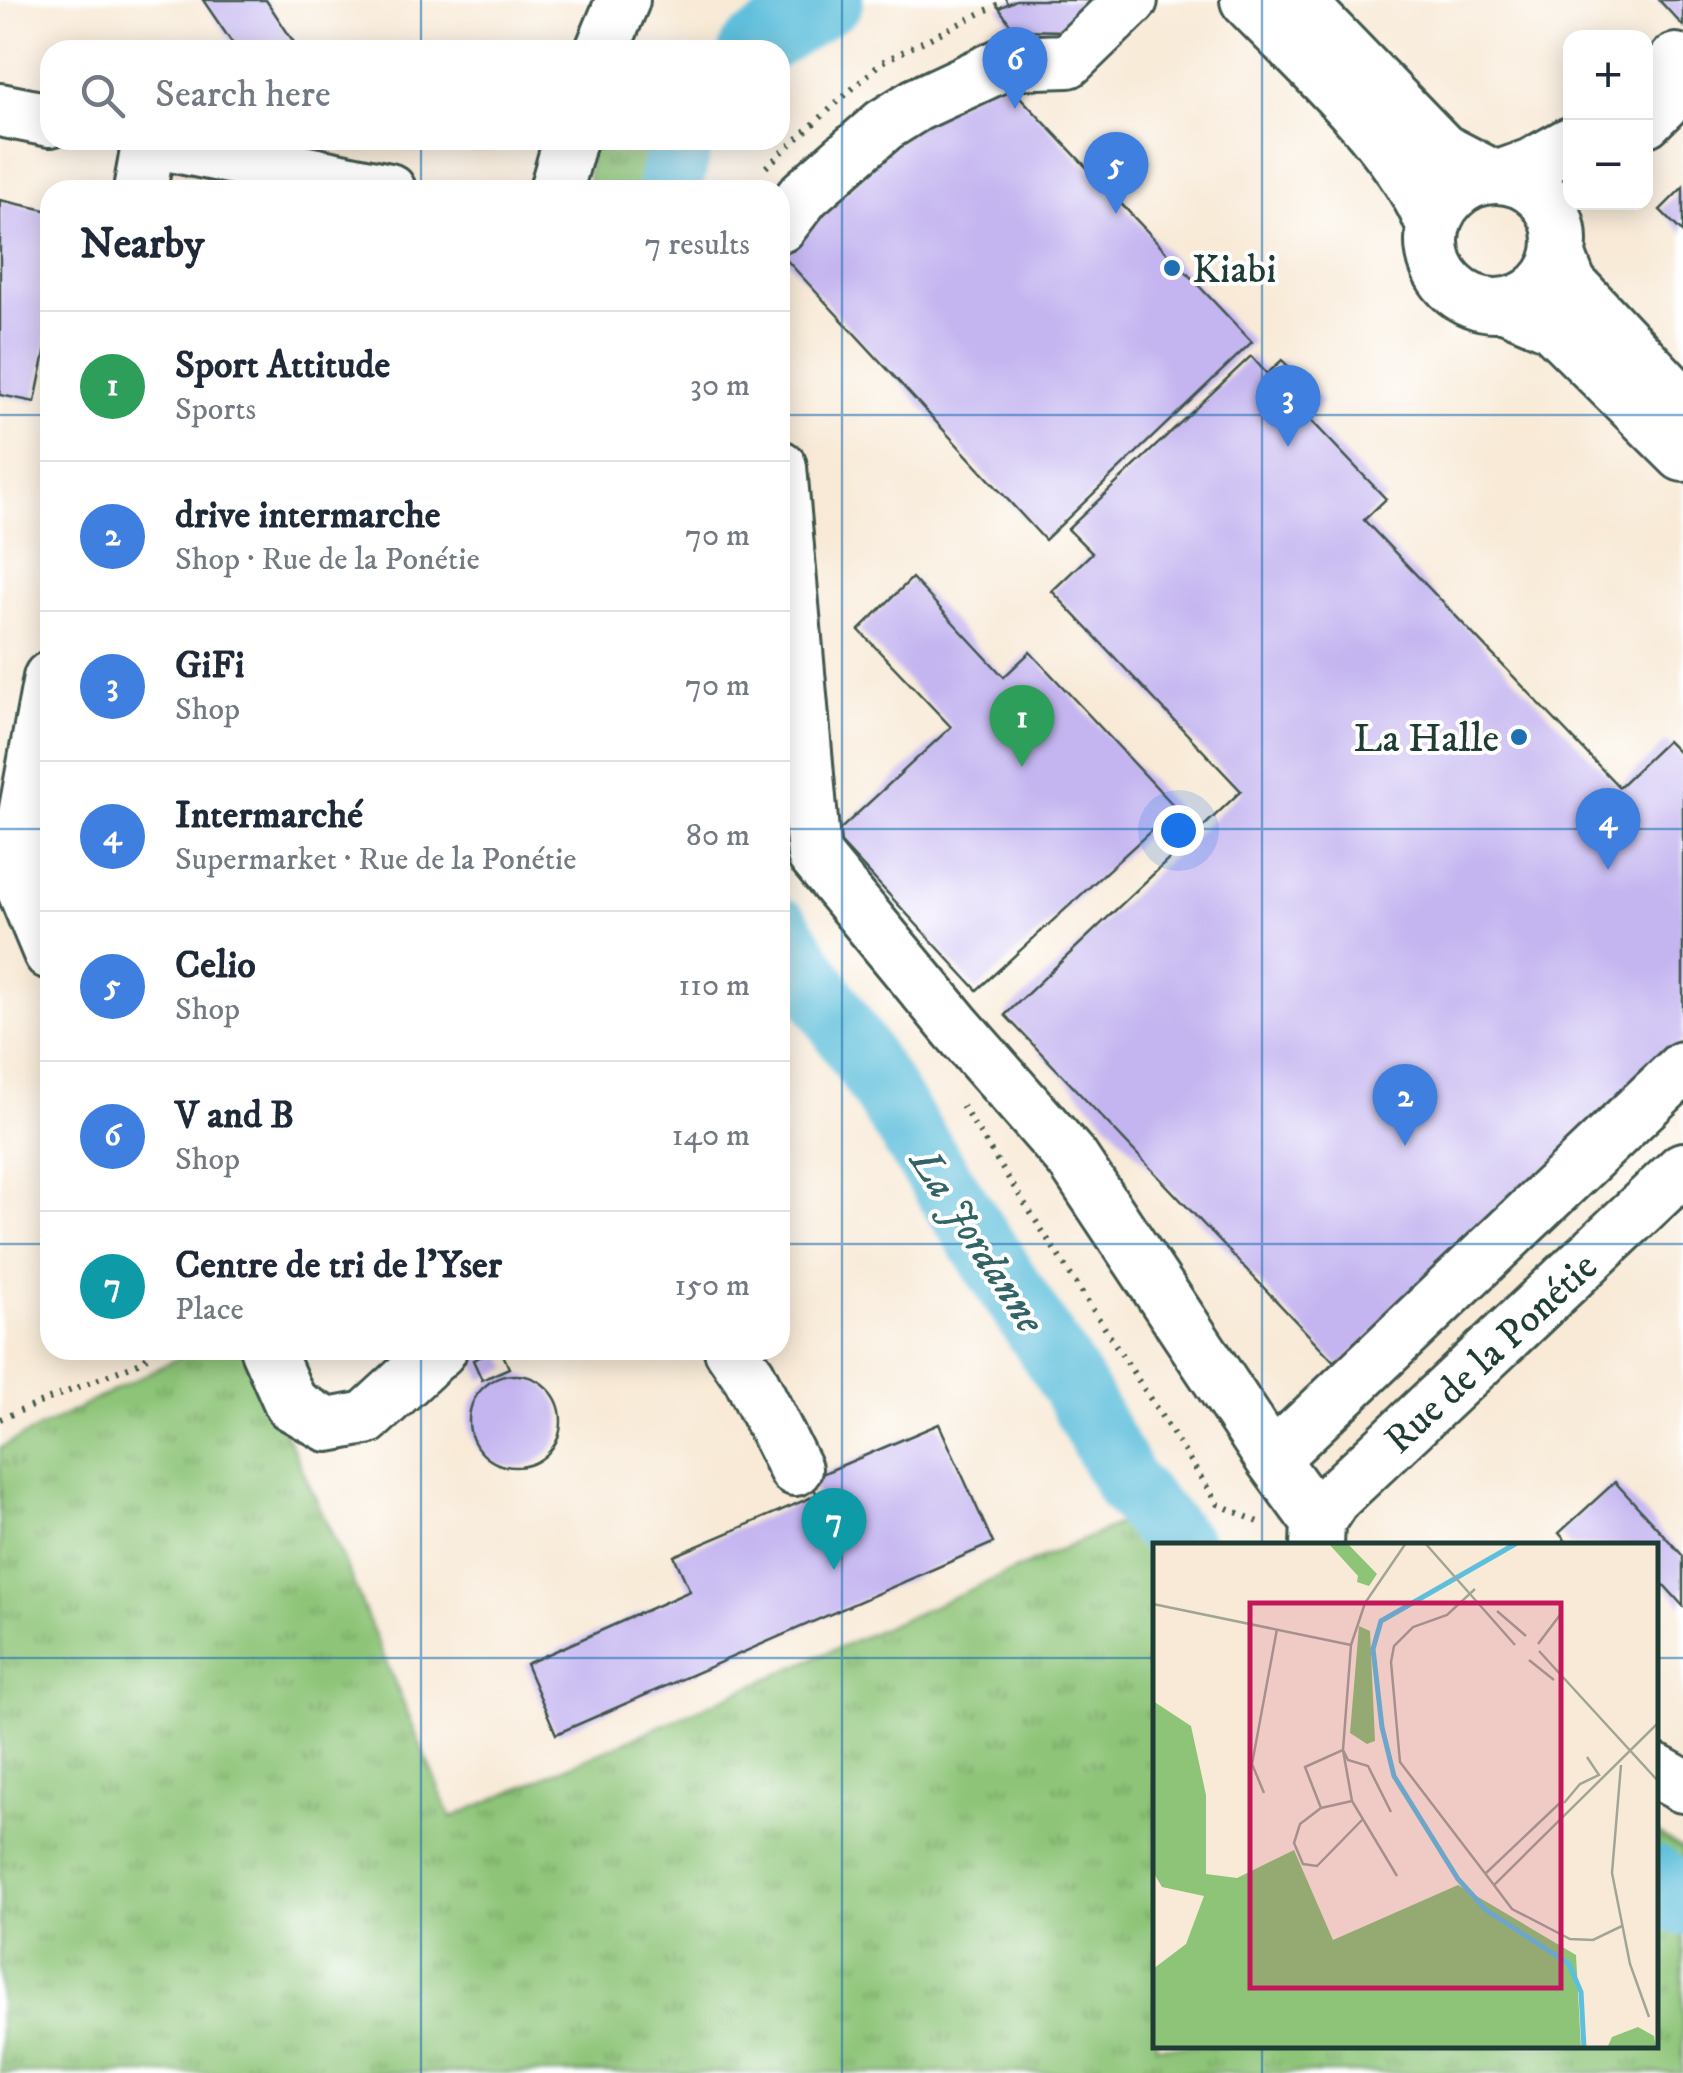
<!DOCTYPE html>
<meta charset="utf-8">
<style>
:root{--surface:#fff;--page:#f6f6f7;--text:#1f2937;--muted:#747a83;--line:#e0e1e3;--accent:#2563eb}
body{margin:0;font-family:"IM FELL DW Pica",serif;background:var(--page);color:var(--text)}
.controls{position:absolute;right:30px;top:30px;display:grid;overflow:hidden;border-radius:20px;box-shadow:0 5px 25px #0003}
.controls button{width:90px;height:90px;display:grid;place-items:center;padding:0;border:0;border-bottom:2px solid var(--line);background:var(--surface);color:var(--text);font:50px sans-serif}
.you{position:absolute;left:1178px;top:830px;width:35px;height:35px;margin:-25px;border:8px solid #fff;border-radius:50%;background:#1a73e8;box-shadow:0 0 0 15px #1a73e833}
.badge{display:grid;place-items:center;width:65px;height:65px;border-radius:50%;background:var(--accent);color:#fff;font-size:32px;font-weight:700}
.pin{position:absolute;translate:-50% -82px;filter:drop-shadow(0 2px 5px #0008)}
.pin::after{content:'';position:absolute;top:52px;width:35px;height:30px;background:inherit;clip-path:polygon(0 0,100% 0,50% 100%)}
.list{margin:0;padding:0;list-style:none}
h2{display:flex;justify-content:space-between;align-items:center;height:130px;margin:0;padding:0 40px;font-size:42px}
h2 small{font-size:32px;font-weight:400;color:var(--muted)}
.list li{display:grid;grid-template-columns:65px 1fr auto;gap:30px;align-items:center;box-sizing:border-box;height:150px;padding:0 40px;border-top:2px solid var(--line)}
.list b{display:block;font-size:38px;white-space:nowrap}
.list p{margin:0;font-size:32px;white-space:nowrap;color:var(--muted)}
.list em{font-size:32px;font-style:normal;color:var(--muted)}
.icon{flex:none;width:55px;height:55px;fill:none;stroke:currentColor;stroke-width:2;stroke-linecap:round;stroke-linejoin:round}
.map{position:relative;flex:none;width:1683px;height:2073px;overflow:hidden}
.search{position:absolute;background:var(--surface);box-shadow:0 5px 25px #0003;left:40px;top:40px;width:750px;height:110px;display:flex;align-items:center;gap:25px;box-sizing:border-box;padding:0 35px;border-radius:30px;color:var(--muted);font-size:38px}
.panel{position:absolute;background:var(--surface);box-shadow:0 5px 25px #0003;left:40px;top:180px;width:750px;height:1180px;border-radius:30px}
.map>svg:first-child{display:block}
.grass{fill:url(#grass-tufts);stroke:#568056;stroke-width:2.5}
.lines{fill:none;stroke-linecap:round;stroke-linejoin:round}
.river{stroke:#5ebfdc;stroke-width:65}
.building{fill:#c4b5f0}
.minor-casing{stroke:#40574c;stroke-width:58}
.path{stroke:#40574c;stroke-width:6;stroke-dasharray:2.5 8;stroke-linecap:butt}
.minor{stroke:#fff;stroke-width:52}
.grid{fill:none;stroke:#1f6fb2;stroke-width:2.5;stroke-opacity:0.55}
.poi-dot{fill:#1f6fb2;stroke:#fff;stroke-width:4}
.labels{text-anchor:middle;stroke-width:8;stroke-linejoin:round;paint-order:stroke}
.poi-label{font-size:40px;fill:#1f3d34;stroke:#fff;text-anchor:start}
.street-label{font-size:40px;fill:#1f3d34;stroke:#fff}
.water-label{font-size:42px;font-style:italic;fill:#326466;stroke:#fff}
.inset-river{fill:none;stroke:#5ebfdc;stroke-width:5}
.inset-road{fill:none;stroke:#a1a596;stroke-width:2.5}
.view{fill:#c2185b;fill-opacity:0.15;stroke:#c2185b;stroke-width:5}
.inset-edge{fill:none;stroke:#1f3d34;stroke-width:5}
</style>
<div class="map">
<svg width="1683" height="2073" viewBox="0 0 1683 2073">
<defs>
<pattern id="grass-tufts" width="24" height="20" patternUnits="userSpaceOnUse" patternTransform="scale(2.5)"><rect width="24" height="20" fill="#8dc477"/><path d="M3 7l-1-3M5 7V3M7 7l1-3M15 17l-1-3M17 17v-4M19 17l1-3" fill="none" stroke="#73a062"/></pattern>
</defs>
<rect width="100%" height="100%" fill="#fff"/>
<filter id="ink" filterUnits="userSpaceOnUse"><feTurbulence type="fractalNoise" baseFrequency=".01" numOctaves="2"/><feDisplacementMap in="SourceGraphic" scale="20" xChannelSelector="R" yChannelSelector="G"/><feConvolveMatrix kernelMatrix="1 2 1 2 8 2 1 2 1" color-interpolation-filters="sRGB"/></filter>
<filter id="wash" filterUnits="userSpaceOnUse"><feTurbulence type="fractalNoise" baseFrequency=".0048" numOctaves="4" result="noise"/><feDisplacementMap in="SourceGraphic" scale="40" xChannelSelector="R" yChannelSelector="G"/><feGaussianBlur stdDeviation="2.25" result="paint"/><feColorMatrix in="noise" values="0 0 0 0 0 0 0 0 0 0 0 0 0 0 0 0 0 1.4 0 .05"/><feComposite in="paint" operator="in"/></filter>
<g filter="url(#wash)">
<rect width="100%" height="100%" fill="#f8ead7"/>
<path class="grass" d="M588,140H633L650,147L651,190H589Z
M194,1350H248L344,1561L451,1818L1124,1522L1164,1545L1156,1546V2046H1656V1833L1683,1849V2073H0V1448Z"/>
<g class="lines">
<path class="river" d="M751,50L831,0
M669,190L681,140
M780,930L1072,1384L1127,1485L1181,1546
M1656,1878L1683,1903"/>
</g>
<g id="blocks">
<path class="building" d="M203,0H266L299,50H237Z
M1016,0H1103L1068,31L1014,30L999,8Z
M1659,0H1683V26Z
M1002,78L1252,342L1045,540L782,255L906,131Z
M1683,187V233L1660,210Z
M0,200L50,211V328L35,402L0,395Z
M1251,356L1267,374L1282,360L1323,402L1308,417L1386,499L1364,520L1619,787L1667,741L1683,757V1041L1339,1367L1005,1015L1241,791L1052,591L1092,553L1068,529Z
M912,578L1004,677L1030,652L1176,808L977,990L834,835L951,727L859,630Z
M494,1350H501L509,1368L482,1380L473,1360Z
M469 1421a46 46 0 1 1 92 0a46 46 0 1 1-92 0Z
M939,1424L993,1543L556,1734L526,1664L690,1591L674,1556L817,1495L810,1479Z
M1615,1482L1683,1556V1606L1664,1585L1656,1592V1546H1570L1559,1533Z"/>
</g>
</g>
<g filter="url(#ink)">
<use href="#blocks" fill-opacity="0" stroke="#40574c" stroke-width="2.5"/>
<g class="lines">
<defs>
<path id="minor" d="M1247,0C1306,62 1404,147 1433,227
M1297,0L1442,150L1492,176
M602,50L623,0
M0,110L50,120
M1646,120C1666,99 1683,91 1676,60
M147,140L389,190
M1502,176L1532,165L1570,144
M1432 241a64 64 0 1 1 128 0a64 64 0 1 1-128 0Z
M140,190L149,140
M556,190L570,140
M780,226L804,195L884,125L916,105L1006,63L1068,61L1131,0
M1559,256L1570,284L1683,404
M1505,305L1552,325L1683,455
M780,467L814,855L956,1027L1073,1160L1272,1459L1318,1522
M50,678L15,869L50,953
M267,1350L291,1404L328,1425L366,1418L440,1350
M731,1350L749,1376L795,1469
M1272,1459L1683,1068
M1317,1546L1318,1522L1333,1499L1683,1169
M1656,1771L1683,1786"/>
</defs>
<use href="#minor" class="minor-casing"/>
<path class="path" d="M766,167L882,62L1007,0
M962,1106L1218,1504L1263,1524
M0,1419L143,1361L153,1350"/>
<use href="#minor" class="minor"/>
</g>
</g>
<path class="grid" d="M421,0V50M842,0V2073M1262,0V1546M421,140V190M0,415H50M780,415H1683M0,829H50M780,829H1683M0,1244H50M780,1244H1683M421,1350V2073M0,1658H1156M1656,1658H1683M1262,2046V2073"/>
<g class="poi-dot">
<circle cx="1172" cy="268" r="10"/>
<circle cx="1519" cy="737" r="10"/>
</g>
<g class="labels">
<g class="poi-label">
<text x="1192" y="282">Kiabi</text>
<text x="1499" y="751" text-anchor="end">La Halle</text>
</g>
<g class="street-label">
<text transform="translate(1490 1352) rotate(-43)" y="14">Rue de la Ponétie</text>
</g>
<g class="water-label">
<text transform="translate(979 1240) rotate(57)" y="15">La Jordanne</text>
</g>
</g>
<g transform="translate(1153 1543)">
<rect width="505" height="505" fill="#f8ead7"/>
<path d="M175,0H194L224,31L216,43L204,39L205,33ZM206,83L217,88L222,198L214,201L197,190ZM0,158L38,183L53,252V331L84,335L141,307L180,397L305,342L423,412L428,505H0V426L33,401L51,353L9,344L0,329Z" fill="#8dc477"/>
<path d="M485,484L501,493L503,505H454L459,494Z" fill="#8dc477"/>
<path class="inset-river" d="M364,0L228,78L220,106L229,184L241,233L305,336L333,367L416,421L428,449L431,505"/>
<path class="inset-road" d="M272,0L362,102M322,46L294,72L260,84L241,103L238,119L247,219L341,342M0,61L198,102L212,60L253,0M344,68L373,93M385,101L407,72M386,108L505,238M376,117L401,137M468,222L459,330L477,421L496,474M111,250L99,221L124,86M199,258L168,265L147,281L141,300L150,321L164,323L209,277M411,260L427,241L446,232L434,214M168,265L152,224L190,207L198,102M238,269L215,223L195,217L190,207L199,258L244,333M332,331L409,258M469,383L440,397L417,396L359,366L341,342L505,180"/>
<path class="view" d="M97,60H408V445H97Z"/>
<rect width="505" height="505" class="inset-edge"/>
</g>
</svg>
<div class="controls">
<button>+</button>
<button>−</button>
</div>
<div class="you"></div>
<div class="pin badge" style="left:1022px;top:767px;background:#2e9e5b">1</div>
<div class="pin badge" style="left:1405px;top:1146px;background:#3f7fe0">2</div>
<div class="pin badge" style="left:1288px;top:447px;background:#3f7fe0">3</div>
<div class="pin badge" style="left:1608px;top:870px;background:#3f7fe0">4</div>
<div class="pin badge" style="left:1116px;top:214px;background:#3f7fe0">5</div>
<div class="pin badge" style="left:1015px;top:109px;background:#3f7fe0">6</div>
<div class="pin badge" style="left:834px;top:1570px;background:#0f9aa8">7</div>
<div class="search"><svg class="icon" aria-label="search" viewBox="0 0 24 24"><circle cx="10" cy="10" r="6"/><path d="M15 15l6 6"/></svg>Search here</div>
<section class="panel">
<h2>Nearby<small>7 results</small></h2>
<ul class="list">
<li><span class="badge" style="background:#2e9e5b">1</span><div><b>Sport Attitude</b><p>Sports</p></div><em>30 m</em></li>
<li><span class="badge" style="background:#3f7fe0">2</span><div><b>drive intermarche</b><p>Shop · Rue de la Ponétie</p></div><em>70 m</em></li>
<li><span class="badge" style="background:#3f7fe0">3</span><div><b>GiFi</b><p>Shop</p></div><em>70 m</em></li>
<li><span class="badge" style="background:#3f7fe0">4</span><div><b>Intermarché</b><p>Supermarket · Rue de la Ponétie</p></div><em>80 m</em></li>
<li><span class="badge" style="background:#3f7fe0">5</span><div><b>Celio</b><p>Shop</p></div><em>110 m</em></li>
<li><span class="badge" style="background:#3f7fe0">6</span><div><b>V and B</b><p>Shop</p></div><em>140 m</em></li>
<li><span class="badge" style="background:#0f9aa8">7</span><div><b>Centre de tri de l'Yser</b><p>Place</p></div><em>150 m</em></li>
</ul>
</section>
</div>
